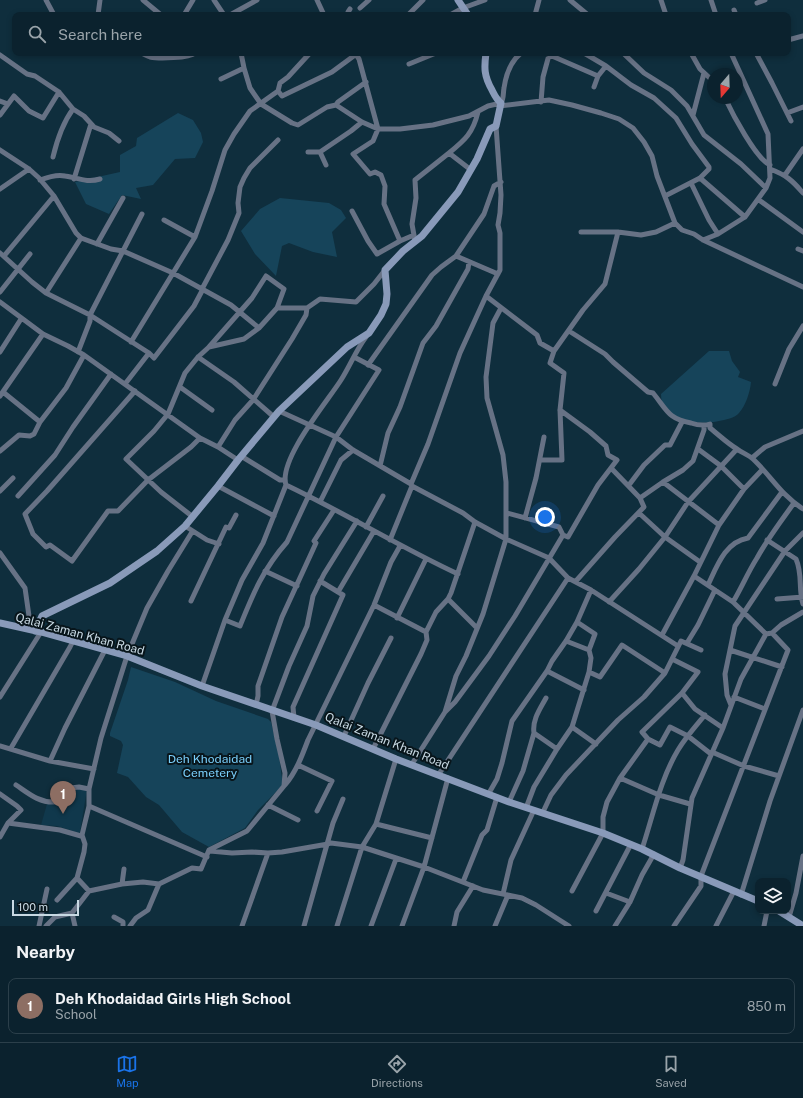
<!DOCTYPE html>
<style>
:root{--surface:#0b222e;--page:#142a36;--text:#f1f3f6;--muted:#9aa4aa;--line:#2b3f4a;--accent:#1a73e8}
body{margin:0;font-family:"Public Sans",sans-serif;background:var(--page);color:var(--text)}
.controls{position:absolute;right:12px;bottom:12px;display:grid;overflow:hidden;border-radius:8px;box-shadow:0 2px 6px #0003}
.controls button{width:36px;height:36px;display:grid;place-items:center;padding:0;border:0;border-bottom:1px solid var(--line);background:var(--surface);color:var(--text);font:20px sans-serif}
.compass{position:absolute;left:707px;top:68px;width:36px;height:36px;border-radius:50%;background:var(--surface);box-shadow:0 2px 6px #0003;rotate:199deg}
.scale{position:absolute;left:12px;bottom:10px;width:67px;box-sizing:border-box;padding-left:4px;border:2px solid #c8d9e3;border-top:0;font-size:11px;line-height:14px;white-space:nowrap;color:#c8d9e3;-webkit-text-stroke:3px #08151b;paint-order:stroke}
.you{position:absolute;left:545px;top:517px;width:14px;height:14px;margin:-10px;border:3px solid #fff;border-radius:50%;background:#1a73e8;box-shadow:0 0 0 6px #1a73e833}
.badge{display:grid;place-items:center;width:26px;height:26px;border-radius:50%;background:var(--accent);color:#fff;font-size:13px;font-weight:700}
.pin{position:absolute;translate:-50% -33px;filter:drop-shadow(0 1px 2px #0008)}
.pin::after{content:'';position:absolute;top:21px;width:14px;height:12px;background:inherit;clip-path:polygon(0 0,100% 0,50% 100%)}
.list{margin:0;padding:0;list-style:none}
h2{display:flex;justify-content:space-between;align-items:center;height:52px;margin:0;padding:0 16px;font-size:17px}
h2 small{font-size:13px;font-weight:400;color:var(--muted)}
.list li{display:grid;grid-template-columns:26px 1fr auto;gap:12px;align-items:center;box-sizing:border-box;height:56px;margin:0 8px 8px;padding:0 8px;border:1px solid var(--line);border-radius:8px}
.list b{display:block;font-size:15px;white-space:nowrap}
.list p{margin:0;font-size:13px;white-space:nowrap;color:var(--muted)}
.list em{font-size:13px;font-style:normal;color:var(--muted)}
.icon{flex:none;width:22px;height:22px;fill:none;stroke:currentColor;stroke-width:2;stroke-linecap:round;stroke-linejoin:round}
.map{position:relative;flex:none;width:803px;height:926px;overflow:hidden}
.search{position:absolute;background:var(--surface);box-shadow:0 2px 6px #0003;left:12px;right:12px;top:12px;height:44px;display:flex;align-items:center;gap:10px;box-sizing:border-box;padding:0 14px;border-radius:8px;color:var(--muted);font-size:15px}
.sheet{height:116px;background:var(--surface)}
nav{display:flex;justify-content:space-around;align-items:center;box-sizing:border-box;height:56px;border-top:1px solid var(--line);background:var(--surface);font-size:11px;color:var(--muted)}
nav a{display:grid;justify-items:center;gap:2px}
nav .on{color:var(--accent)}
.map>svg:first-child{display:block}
.built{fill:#10384c}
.green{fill:#16445a}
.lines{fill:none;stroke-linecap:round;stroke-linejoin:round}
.street{stroke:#677285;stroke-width:5}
.secondary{stroke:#899ab9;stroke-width:7}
.labels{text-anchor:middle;stroke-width:4;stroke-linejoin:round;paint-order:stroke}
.street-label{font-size:12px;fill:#c8d9e3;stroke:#08151b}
.park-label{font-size:12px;fill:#7acffb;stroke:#08151b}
</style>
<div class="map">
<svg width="803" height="926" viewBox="0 0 803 926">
<rect width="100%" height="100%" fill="#0f2e3d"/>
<path class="built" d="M79,788L87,789L80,832L79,833L57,826L41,825L47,804L55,802L57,792H62Z"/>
<path class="green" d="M178,113L193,120L201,133L203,142L195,158L175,159L153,185L136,188L141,199L122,195L109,214L86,204L75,182L120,172V155L136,146L137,138Z
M280,198L329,203L341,210L346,218L332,232L337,257L313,252L289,243L282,246L276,276L255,254L241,231L260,209Z
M709,351H729L732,361L740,372L738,377L751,382C750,392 746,405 739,413C735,418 725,420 719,421C699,425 661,423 661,394Z
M131,667L175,682L216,701L268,719L271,722L279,756L283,785L258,810L245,828L209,847L182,832L159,805L146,797L128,777L117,773L123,745L121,741L110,736V733L128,680Z"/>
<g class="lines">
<path class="street" d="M46,0L54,15
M143,0L161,15
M214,0L224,15
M317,0L324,15
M570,0L588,15
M661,0L666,15
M711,0L716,15
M757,3L765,0
M360,8L369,0
M734,10L736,15
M98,15L100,0
M184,15L193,0
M230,15L257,0
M349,15L348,12L350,9
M408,15L423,0
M450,15L463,8L485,0
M535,15L539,0
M788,40L803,36
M141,53C144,54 147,56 150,57C159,59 189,58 195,53
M241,53L244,68L250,88L261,104L292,123L298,125L327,107L336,105L362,122L378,129H400L433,125L469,116L488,106L501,103C504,98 503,93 504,88C506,74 510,62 521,53
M355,53L359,59L378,129L373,141L353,154L370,174L375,172L381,175L385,186L384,204L400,241
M545,53L598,76
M584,53L606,66L631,85L654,98L676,118L692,144L709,167V169L700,178L665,196
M623,53L644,73L671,90L687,106L704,135L741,164L766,188
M691,53L700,69L713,81
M756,53L772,83L791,121
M0,55L27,74L35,76L59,92L73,109L84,116L94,127L109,133L119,141
M409,64L436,53
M221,79L244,68
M594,87L598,76L606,66
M278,91L282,96L332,72L355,55
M725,98C732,113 756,159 770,165
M0,101L8,104
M541,102L543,77L549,55
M336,105L338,102L366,82
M499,106L549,100L572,105L601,113L619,119L633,128L644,142L652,156L657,176L675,223L682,230L694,234L703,240L803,287
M787,113L803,107
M0,115L14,96L29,111L43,118L59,92
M693,115L704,73
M0,150L29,169L39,178L54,196L76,233L81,238L111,249L123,251L173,273L231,305L259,328
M308,152H320L351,131L362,122
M320,152L326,165
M449,153C465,140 473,133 478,112
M53,157C57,140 62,124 73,109
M770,169C786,175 792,180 803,193
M785,175L803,149
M700,178L745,217
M74,179L91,124
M40,180C48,177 57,174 65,176C78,178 87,183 100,179
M691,183L709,220L718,234
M0,189L29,169
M759,200L803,232
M352,211L368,241L377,254L400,241L414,235
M164,220L195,237
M581,232H618L641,235L656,232L675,223
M703,240L718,234L745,217L766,188L770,178L768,134L731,53
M415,241L412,224L416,198L415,180L449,153L471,170
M97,244L123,198
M798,249L803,251
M0,253L32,282L46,293L90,315L149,353L125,384
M4,256L54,196
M456,256L498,274
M202,289L228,240L239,213L238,203L240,187L244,178L250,168L278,140
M0,292L30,254
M46,293L81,238
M486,296L537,335L540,343L554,351
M0,302L43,334L68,346L84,355L200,438L218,447L238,460
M569,331L605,354L613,362L648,392L653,393C667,410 668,419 691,423C697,425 704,426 710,424V428C719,435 727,443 737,449C742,453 749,455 753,459C771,476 781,495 803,509
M131,342L195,237L212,191L225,150L234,134L250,111L278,91L280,83L288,77L310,53
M209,347L252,298L266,276L284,289L277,308
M0,352L21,319
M78,352L90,321V315L142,214
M149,353L154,358L194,306L203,289
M198,357L234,382L274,417
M368,365L432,275L441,267L456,256L484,214L494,186L501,182
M775,384L789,349L803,326
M180,387L212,410
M135,391L47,491L25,514L33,534L46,547L50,545L72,561L108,511H118L148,480L191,447L200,438
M3,392L40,422
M0,396L43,334
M279,411L336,437L353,450L411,484L412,486L463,513L475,522L506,539L549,558L568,578L591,590L678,646
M218,447L235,420L253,400L292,339L306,315L307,308
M698,449L721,466L744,489
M0,451L19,435L30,436L34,434L40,422L66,388L84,355
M241,456L280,480H285
M752,458L765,447L803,431
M540,460H562L560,410L564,373L550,363L554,351L583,310L605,284L618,232
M380,466L388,433L400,407L423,343L436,326L468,269L469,262
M663,482L719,525
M411,484L428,444L460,353L486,296L500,270V233L498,225L500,213L501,195L496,126
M286,485C345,513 400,547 458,574
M629,485L644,465L665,445H670L682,422
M218,486L274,516
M0,491L13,478
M18,496L55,455L73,427L111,374
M640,498L663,482L683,470L693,461L704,430V425
M320,502L341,460L353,450
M507,513L559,527L563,535
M639,513L665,537L700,562
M193,517L161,492L126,459L154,431L168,414L185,373L198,357L209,347L244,339L259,328L277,308H307L320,299L356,302L374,284L385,270
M525,518L536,478L544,437
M185,526L207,540L219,544
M366,527L383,496
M390,540L412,486
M767,540L796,559C803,575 798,589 803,604
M0,553L25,588L29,616L37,627
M265,571L297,586
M576,581L615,537L644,507L640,498L611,468
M708,585C717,566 725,542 748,538L782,492
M338,592L374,531
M448,599L477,628
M777,599L803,597
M191,601L226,527L229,528L236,515
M609,602L639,569L665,537L688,502L737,449
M733,602C742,587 748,572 757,558C768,538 781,521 794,503
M374,605L426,632
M397,618L426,559
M225,620L240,626C253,594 263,569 287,542L336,437L379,370L354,357
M772,633L781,625L803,612
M662,635L694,576L719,525L744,489L762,470
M566,641L589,650
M687,643L698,625L715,590
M730,650L782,667
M672,659L698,672L682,693L642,732L648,739L660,745L670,727L688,736L711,754
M547,671L584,690
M589,672L600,677L622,645L665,673
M202,686L225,620L242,580L263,543L286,485C278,460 327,402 341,380C350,366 356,350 366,337
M682,693L695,709L723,728
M0,697L41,632
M734,697L765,709
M256,705L258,696V686L282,617L316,543L314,541L334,510
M731,705L727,695L725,674L735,626L785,551L803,533
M445,712L456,676L466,656L483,614L506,539V482L503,455L487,398L486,377L493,323L501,308
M294,718L293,707L343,595L320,581
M572,727L596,744
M534,733L557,749
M344,736L368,683L391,638
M0,746L50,761L94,769
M11,748L70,647L73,641
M373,749L421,654L427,640L426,632L436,612L448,599L451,593L475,522
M712,752L744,766L779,776
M50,761L65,728L105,650
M412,764L445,712L455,702L489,656L515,616L563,535L568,537L598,485L617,460L608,455L606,446L590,432L560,410
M298,765L332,781L317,811
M439,774L568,578
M620,778L659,795L690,804
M16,785C28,793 39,803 55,802V790L79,787L89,789
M285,785C296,772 302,756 308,740L374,605L391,562L400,546
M489,793L497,779L502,763L512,721L547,671L552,661L566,641L577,622L591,590
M0,794L17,806L21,810L8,823L0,837
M509,802L523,771L534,733C532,720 540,709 546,698
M268,805L298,820
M89,806L207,857
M526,808L534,787L557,749L572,727L589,672L591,658L589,650L595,634L577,622
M543,812L551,795L566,775L618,720L644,697L665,673L681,641L701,650
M8,823L60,830L81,836L82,835
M376,824L432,838
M642,849C653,816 660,780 678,750C686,737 695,727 705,715
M210,851L232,853L252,852L268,853L282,852L328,844L331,843L362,847L424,867L483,890L522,898L536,905L569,926
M680,868L683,860L692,798L723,728L741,679L766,634
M463,882L482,835L487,830L497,797
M122,884L124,869
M89,891L77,878L84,852L85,844L82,835L89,806V789L101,738L127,656L147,608L168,571L192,532
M572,891L603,833V817L607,802L620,778L648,739
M606,893L630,902
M503,894L511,860L534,810
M741,895L770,801L803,710
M57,900L77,878
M596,911L631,844
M72,913L75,926
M114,917L123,922V926
M789,917L796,893L803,856
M39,926L47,889
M46,926L55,917L72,913L89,891L122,884L143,882L159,884L192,868L201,869L209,850L247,831L284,786L285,773L277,739L272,711L289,666L307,626L313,596L324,574L357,521
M130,926L136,918L148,910L159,884
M242,926L268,853
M304,926L333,823L343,799
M337,926L362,847L376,824L396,759
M371,926L396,859
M402,926L424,867L448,778
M454,926L457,912L473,886
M495,926L508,895
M615,926L630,902L642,875L654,854
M674,926L701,886V876L788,650L772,633L766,634L733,602L694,576
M716,926L734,891
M764,926L767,911"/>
<path class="secondary" d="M458,0L468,15
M0,623L41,632L127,656L202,686L316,725L396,759L509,802L603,833L642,849L680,868L758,901
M35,631L42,616L110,583L157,551L185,526L218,486L238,460L279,411L347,347L369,333L381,315L386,304L387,294L385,270L403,251L422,236L458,192L477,159L490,129L496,126L501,103C496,99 495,96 492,90C484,76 484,68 486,53
M779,911L803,926"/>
</g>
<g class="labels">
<g class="street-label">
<text transform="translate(80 634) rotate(15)" y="4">Qalai Zaman Khan Road</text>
<text transform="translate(387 741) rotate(22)" y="4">Qalai Zaman Khan Road</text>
</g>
<g class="park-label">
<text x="210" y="763">Deh Khodaidad<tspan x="210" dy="14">Cemetery</tspan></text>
</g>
</g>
</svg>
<div class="controls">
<button><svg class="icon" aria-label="layers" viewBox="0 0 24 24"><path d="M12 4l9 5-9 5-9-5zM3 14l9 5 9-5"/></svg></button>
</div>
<svg class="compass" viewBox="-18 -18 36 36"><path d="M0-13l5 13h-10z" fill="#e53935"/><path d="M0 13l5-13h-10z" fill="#9aa4aa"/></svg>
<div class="scale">100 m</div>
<div class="you"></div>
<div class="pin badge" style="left:63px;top:814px;background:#8d6e63">1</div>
<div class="search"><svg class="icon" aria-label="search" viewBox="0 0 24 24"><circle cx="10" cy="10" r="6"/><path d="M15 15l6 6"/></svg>Search here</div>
</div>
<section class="sheet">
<h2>Nearby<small></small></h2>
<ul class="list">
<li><span class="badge" style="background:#8d6e63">1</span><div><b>Deh Khodaidad Girls High School</b><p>School</p></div><em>850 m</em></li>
</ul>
</section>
<nav>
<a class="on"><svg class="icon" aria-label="map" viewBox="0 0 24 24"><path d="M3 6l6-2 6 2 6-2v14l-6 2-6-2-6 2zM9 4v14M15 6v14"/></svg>Map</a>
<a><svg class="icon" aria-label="directions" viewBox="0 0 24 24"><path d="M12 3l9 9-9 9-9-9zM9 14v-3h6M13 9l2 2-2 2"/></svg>Directions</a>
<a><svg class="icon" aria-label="saved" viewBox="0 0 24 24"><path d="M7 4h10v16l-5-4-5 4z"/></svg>Saved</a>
</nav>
